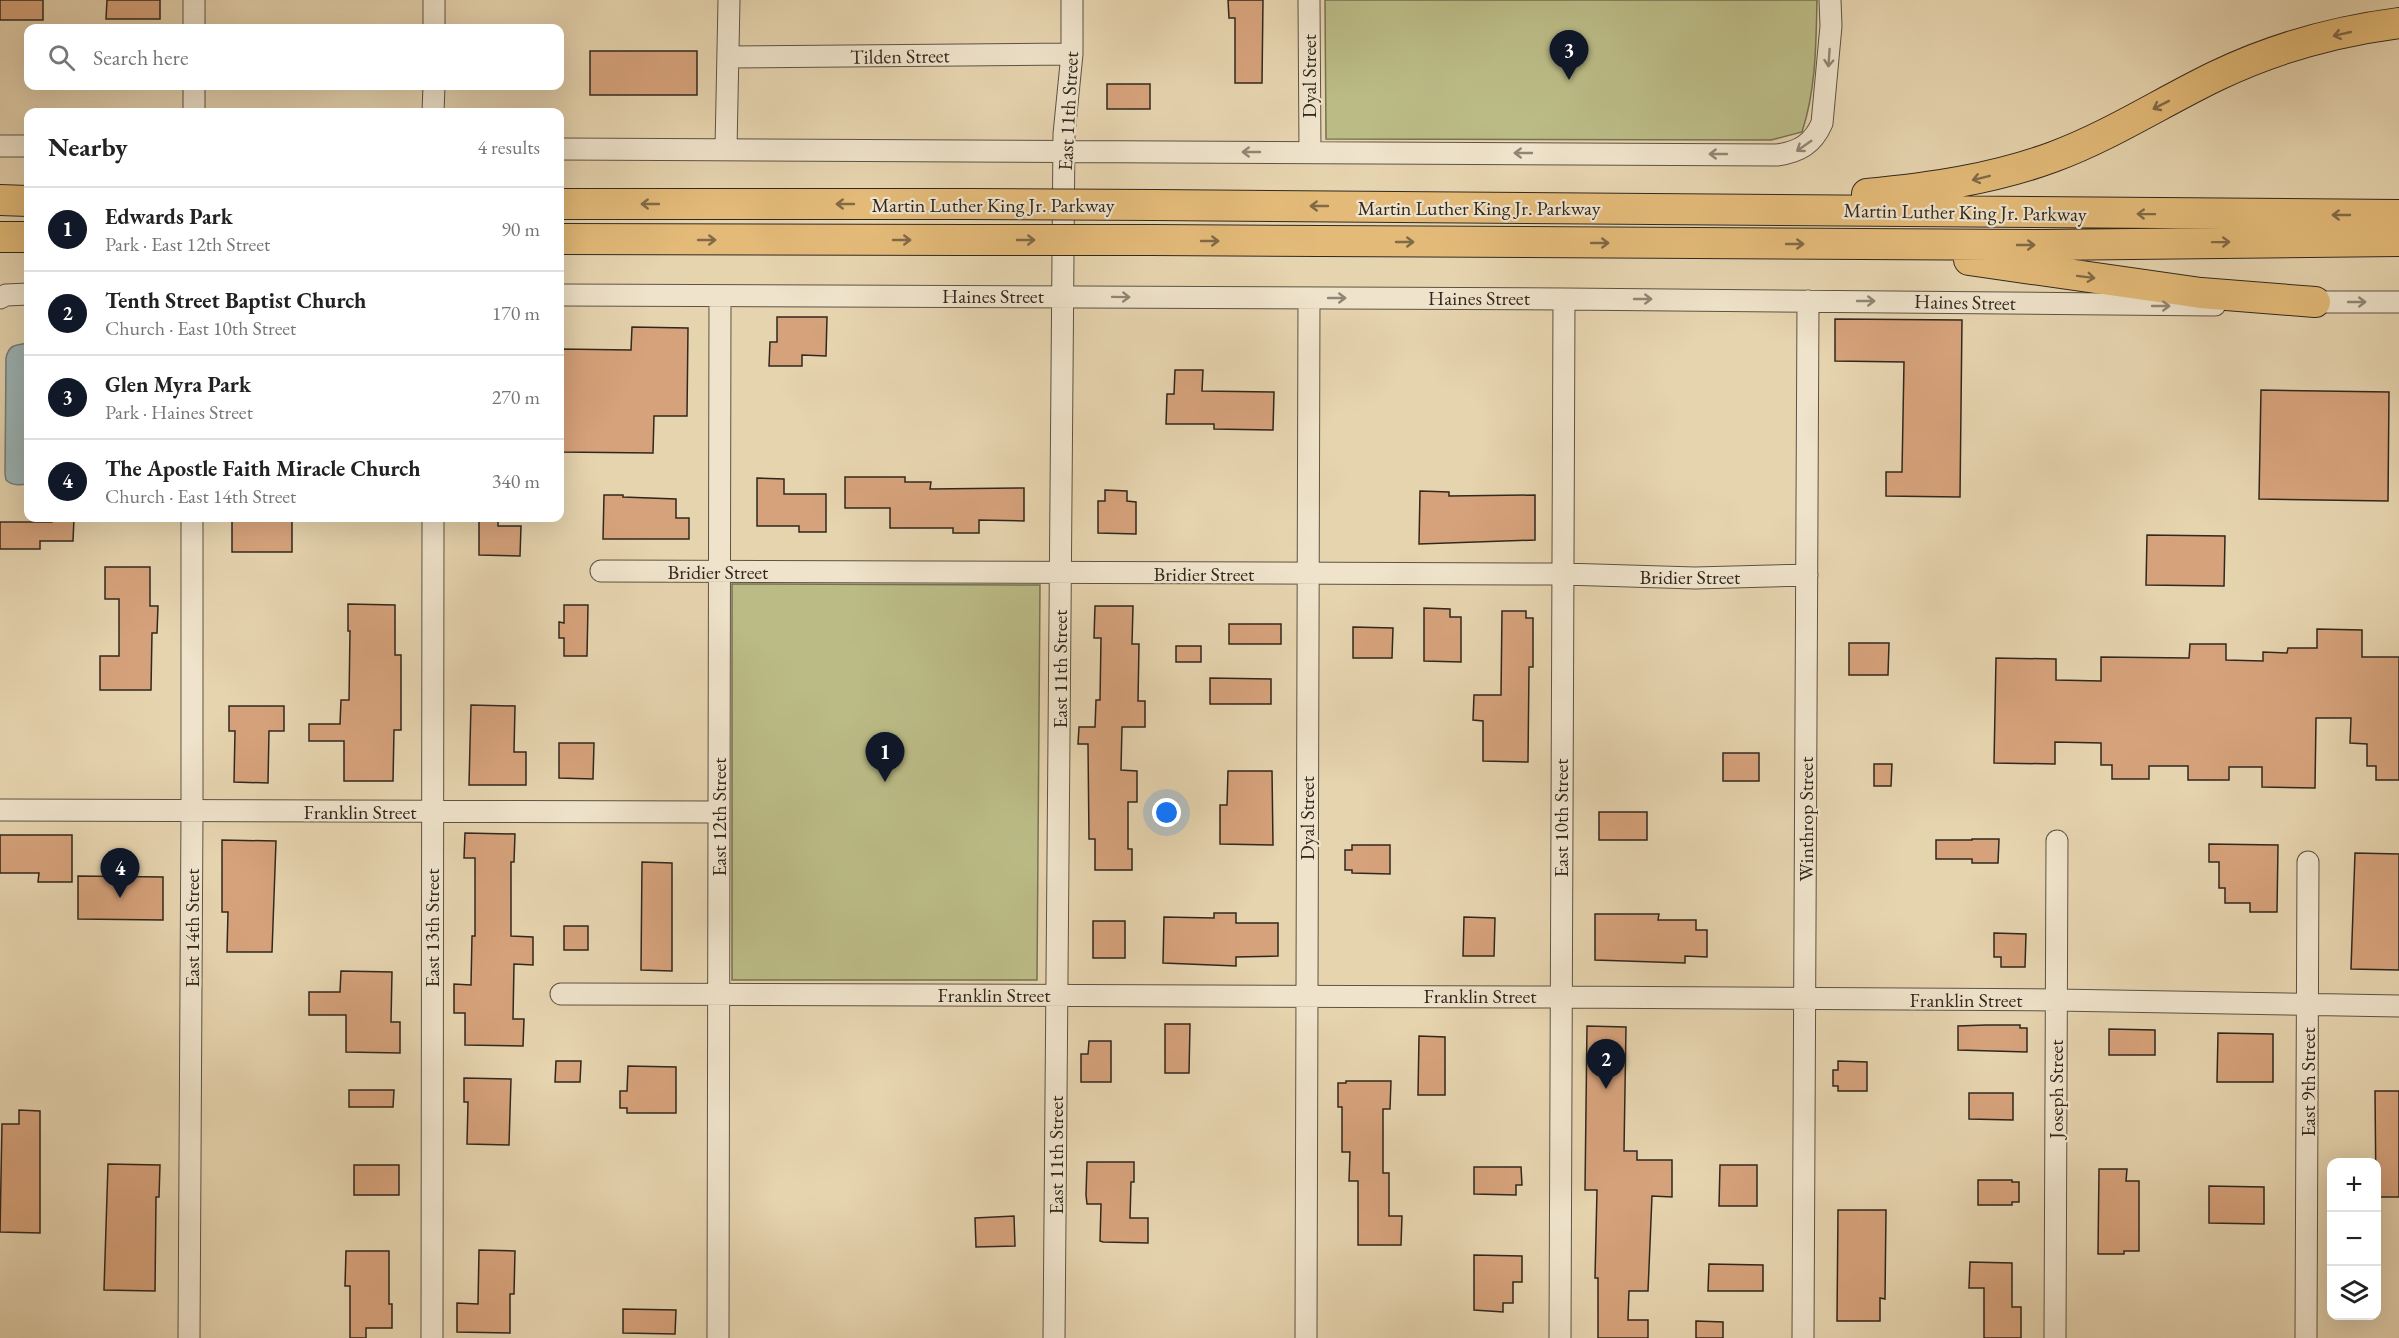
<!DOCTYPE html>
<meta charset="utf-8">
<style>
:root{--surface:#fff;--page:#f6f6f6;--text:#222;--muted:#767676;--line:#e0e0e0;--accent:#111827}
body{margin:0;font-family:"EB Garamond",serif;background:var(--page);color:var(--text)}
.controls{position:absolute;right:18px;bottom:18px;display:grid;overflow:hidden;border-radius:12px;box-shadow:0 6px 24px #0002}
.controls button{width:54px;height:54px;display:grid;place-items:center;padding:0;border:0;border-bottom:2px solid var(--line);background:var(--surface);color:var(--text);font:30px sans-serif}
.you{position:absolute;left:1167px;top:813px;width:21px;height:21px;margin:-15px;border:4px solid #fff;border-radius:50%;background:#1a73e8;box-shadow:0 0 0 9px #1a73e833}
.badge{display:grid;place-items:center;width:39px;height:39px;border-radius:50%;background:var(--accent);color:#fff;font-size:20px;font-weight:700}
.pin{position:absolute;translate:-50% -50px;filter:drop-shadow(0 2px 3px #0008)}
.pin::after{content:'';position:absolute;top:32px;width:21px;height:18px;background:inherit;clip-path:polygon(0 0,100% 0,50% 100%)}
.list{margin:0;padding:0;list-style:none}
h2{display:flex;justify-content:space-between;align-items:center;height:78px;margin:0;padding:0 24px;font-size:26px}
h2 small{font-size:20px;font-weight:400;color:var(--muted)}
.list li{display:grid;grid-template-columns:39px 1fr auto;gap:18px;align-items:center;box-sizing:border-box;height:84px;padding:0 24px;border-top:2px solid var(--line)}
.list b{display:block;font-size:22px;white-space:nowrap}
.list p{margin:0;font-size:20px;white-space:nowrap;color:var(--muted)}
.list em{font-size:20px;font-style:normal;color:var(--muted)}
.icon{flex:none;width:33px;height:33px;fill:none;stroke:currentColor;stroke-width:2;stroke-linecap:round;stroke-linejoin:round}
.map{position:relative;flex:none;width:2399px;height:1338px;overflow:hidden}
.search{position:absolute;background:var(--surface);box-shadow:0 6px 24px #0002;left:24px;top:24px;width:540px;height:66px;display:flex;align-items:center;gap:15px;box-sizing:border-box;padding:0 21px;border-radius:12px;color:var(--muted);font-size:22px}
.panel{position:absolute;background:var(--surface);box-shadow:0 6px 24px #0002;left:24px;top:108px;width:540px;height:414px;border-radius:12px}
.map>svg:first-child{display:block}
.green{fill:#bbbb86;stroke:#767252;stroke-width:1.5}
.water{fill:#9cb5b7;stroke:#717d7a;stroke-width:1.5}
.building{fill:#d6a27b;stroke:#31281f;stroke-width:1.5}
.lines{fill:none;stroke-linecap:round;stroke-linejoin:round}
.minor-casing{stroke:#5e5343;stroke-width:23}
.highway-casing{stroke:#31281f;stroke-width:32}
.minor{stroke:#efe3cb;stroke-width:21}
.highway{stroke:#e3ba78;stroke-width:30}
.highway-bridge-casing{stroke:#31281f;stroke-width:32;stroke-linecap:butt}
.highway-bridge{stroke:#e3ba78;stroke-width:30}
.oneway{stroke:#816a47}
.oneway2{stroke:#908675}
.labels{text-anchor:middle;stroke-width:4.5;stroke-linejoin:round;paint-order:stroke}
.street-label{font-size:20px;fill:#31281f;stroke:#efe3cb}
</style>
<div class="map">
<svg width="2399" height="1338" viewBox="0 0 2399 1338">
<rect width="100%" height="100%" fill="#e6d4af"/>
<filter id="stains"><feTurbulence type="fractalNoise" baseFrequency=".00333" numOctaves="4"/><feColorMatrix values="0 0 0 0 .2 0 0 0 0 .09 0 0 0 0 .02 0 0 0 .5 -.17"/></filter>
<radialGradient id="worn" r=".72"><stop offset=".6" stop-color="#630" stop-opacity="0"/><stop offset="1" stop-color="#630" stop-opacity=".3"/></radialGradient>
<path class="green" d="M1325,0H1817C1816,45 1816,89 1802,132L1771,140L1326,139Z
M732,584L1040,585L1037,980H732Z"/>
<path class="water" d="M28,343V484C20,485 12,486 6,480L5,474L6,358C9,344 16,345 28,343Z"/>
<path class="building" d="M0,0H43V20H0Z
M107,0H160V19H106Z
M1228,0H1263L1262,83H1235V18H1229Z
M590,51H697V95H590Z
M1107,84H1150V109H1107Z
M777,317H827L826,356L802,355V366H769L770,342H777Z
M1835,319L1962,320L1960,497L1886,496V472H1902L1904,362L1835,361Z
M632,327L688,328L687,416H654L653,453L560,452V349L631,350Z
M1175,370H1203L1202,391L1274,392L1273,430L1214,429V424H1166L1167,394H1174Z
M2261,390L2389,392L2388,501L2259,499Z
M845,477H905V482H931L930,489L1024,488V521L979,520V533H953V528H890V508H845Z
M757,478L784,479V494H826V532H799V526H757Z
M1105,490L1127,491V501L1136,502V534L1098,533V501H1105Z
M1420,491L1449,492V496L1535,495V540L1419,544Z
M604,495H623V497L676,499V518H689V539H603Z
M52,518H74L73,541H40V549H0V522H52Z
M232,518L292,519V552H232Z
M479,521H498V526H521L520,556L479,555Z
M2147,535L2225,536L2224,586L2146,585Z
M105,567H150V606H158L157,633H152L151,690H100V656H119V599H105Z
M348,604L395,605V655H401V730H394L393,781H344V741H309V724H340L341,700H349L350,631H348Z
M564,605H588L587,656H564V638H559V622L564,623Z
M1095,606H1133L1132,644H1139L1138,701H1145V727H1122L1121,770L1137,771V802H1128V849H1132V870H1095V839H1089L1088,744H1078L1079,727H1095L1096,700H1100L1101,638H1094Z
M1424,608L1450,609V617H1461V662L1424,661Z
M1502,611H1526V618H1533V667H1529L1528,762L1483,761V721L1473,720L1474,695H1501Z
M1229,624H1281V644H1229Z
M1353,627L1393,628L1392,658H1353Z
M2317,629L2362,630V657H2399V780H2376V766H2367V744L2350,743L2351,718H2316L2315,788L2262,787V767H2229V780H2188V766H2149V779H2112V765H2101V743L2055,742V764L1994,763L1996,658L2056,659V680L2101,681V657L2189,658L2190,644H2226V660L2263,661V652L2287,653L2288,648H2317Z
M1849,643H1889L1888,675H1849Z
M1176,646H1201V662H1176Z
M1210,678L1271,679V704H1210Z
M471,705L515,706L514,752H526V785H469Z
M229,706H284V731H269L268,783L234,782L235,731H229Z
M559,743H594L593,779L559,778Z
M1723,753H1759V781H1723Z
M1874,764H1892L1891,786H1874Z
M1228,771H1272L1273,845L1220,844V805H1227Z
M1599,812H1647V840H1599Z
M465,833L515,834L514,862H511V936L533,937V965L514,964L513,1019H524L523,1046L465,1045V1013H454V984L471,985L472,936H475V858H464Z
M0,835H72V882H38L39,873H0Z
M1972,839H1999L1998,863H1972V859H1936V840H1972Z
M222,840L276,841L272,952H227L228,912H222Z
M2209,844L2278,845L2277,912H2250V903H2225V888H2219V862H2209Z
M1352,845H1390V874L1352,873V870H1345V850H1352Z
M2355,853L2399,854V970L2351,969Z
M642,862L672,863V971L641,970Z
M78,876L163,877V920L78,919Z
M1214,913H1236V923H1278V956L1236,957V966L1163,963L1164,917L1214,918Z
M1595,914H1659L1658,920H1696V930H1707V957L1685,956V963L1595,960Z
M1464,917L1495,918L1494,956H1463Z
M1093,921H1125V958H1093Z
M564,926H588V950H564Z
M1994,933L2026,934L2025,967H2001V957H1994Z
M341,971L392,972L391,1022H400V1053L346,1052V1015H309V992H340Z
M1165,1024H1190L1189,1073H1165Z
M1986,1025H2020V1028H2027V1052L1958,1050V1026Z
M1587,1026L1626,1027L1624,1151H1637V1160H1672V1197L1652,1196L1648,1291H1629L1628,1320H1648V1338H1598V1278H1595L1597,1190H1585Z
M2109,1029L2155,1030V1055H2109Z
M2218,1033L2273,1034V1082H2217Z
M1419,1036L1445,1037V1095H1418Z
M1089,1041H1111V1082H1081V1054H1088Z
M556,1061H581L580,1082H555Z
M1838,1061L1867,1062V1091H1838V1086H1833V1070H1838Z
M628,1066L676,1067V1113H627V1108H620V1091H627Z
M464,1078L511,1079L509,1145L467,1144L468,1102H464Z
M1346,1081H1391L1390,1109H1383V1173H1389V1216H1402L1401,1245H1358V1181H1349L1350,1152H1342V1107H1338V1083H1346Z
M349,1090H394L393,1107H349Z
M2375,1091H2399V1197H2376Z
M1969,1093H2013V1120L1969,1119Z
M19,1110L40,1111V1233L0,1232L2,1124H19Z
M1087,1162H1134V1182H1131L1130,1218H1148V1243L1103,1242L1100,1241L1101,1204H1087L1086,1195Z
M108,1164L160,1165L159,1197H156L155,1291L104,1290Z
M354,1165H399V1195H354Z
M1720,1165H1757V1206H1719Z
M1474,1167H1521L1522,1185H1516V1195L1474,1194Z
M2099,1169H2127L2126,1181H2139V1251H2124V1254H2098Z
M1978,1180H2012V1182H2019V1202H2012V1205H1978Z
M2209,1186L2264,1187V1224L2209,1223Z
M1838,1210H1886L1885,1299L1880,1298V1321H1837Z
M1014,1216L1015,1246L976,1247L975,1218Z
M479,1250L515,1251L514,1294H510V1333L457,1332V1303L478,1304Z
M346,1251H389V1304H392V1328H366V1338H350V1286H345Z
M1474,1255L1522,1256V1282H1513V1303H1503V1312L1474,1310Z
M1970,1262L2012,1263V1307H2021V1338H1984V1288H1969Z
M1709,1264L1763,1265V1291H1708Z
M623,1309L676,1310L675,1334L623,1333Z
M1696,1321L1723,1322V1338H1696Z"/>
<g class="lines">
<defs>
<path id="minor" d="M1309,0L1310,152
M194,28V0
M434,28V0
M728,57L1072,54
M194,112V86
M433,112L434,86
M0,146H28
M560,149L1777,155C1799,152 1813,144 1822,123L1831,26L1830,0
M726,149L729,0
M560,295L1564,299L2215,305
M0,298L6,295L28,294
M2303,302H2399
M601,571L1563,574L1695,578L1807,575
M0,810L719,812
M561,994L1560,997L2056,1000L2399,1006
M189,1338L192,811V518
M432,1338L433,518
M718,1338L720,296
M1054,1338L1064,134L1072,54V0
M1306,1338L1309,298
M1560,1338L1564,299
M1803,1338L1808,301
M2055,1338L2057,841
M2306,1338L2308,862"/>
<path id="highway" d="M1867,194C1930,188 1993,179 2053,157C2110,136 2162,102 2216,76C2272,49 2337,31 2399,23
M0,200L28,201
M560,204H967
M1153,205L2399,215
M0,237H28
M560,239L967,240
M1152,240L2044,245L2399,241
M1969,260L2201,293L2315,302"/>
</defs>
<use href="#minor" class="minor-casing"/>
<use href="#highway" class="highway-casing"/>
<use href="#minor" class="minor"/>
<use href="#highway" class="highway"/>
<defs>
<path id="highway-bridge" d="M967,204L1153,205
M967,240H1152"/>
</defs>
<use href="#highway-bridge" class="highway-bridge-casing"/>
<use href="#highway-bridge" class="highway-bridge"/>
</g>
<defs><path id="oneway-shaft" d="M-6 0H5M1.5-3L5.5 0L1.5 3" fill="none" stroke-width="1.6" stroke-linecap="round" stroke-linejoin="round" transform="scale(1.5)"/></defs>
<g class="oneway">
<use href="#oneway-shaft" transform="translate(2342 34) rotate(167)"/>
<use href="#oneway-shaft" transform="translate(2161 105) rotate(153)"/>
<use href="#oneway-shaft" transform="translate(1981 178) rotate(166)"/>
<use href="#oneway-shaft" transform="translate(650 204) rotate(-180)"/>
<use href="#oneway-shaft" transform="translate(845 204) rotate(-180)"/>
<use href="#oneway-shaft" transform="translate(1319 206) rotate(-180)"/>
<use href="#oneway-shaft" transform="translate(2146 214) rotate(-179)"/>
<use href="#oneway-shaft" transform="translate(2341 215) rotate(180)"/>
<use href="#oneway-shaft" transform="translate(707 240)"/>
<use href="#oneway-shaft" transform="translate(902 240)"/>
<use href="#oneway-shaft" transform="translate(1026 240)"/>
<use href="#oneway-shaft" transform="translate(1210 241)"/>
<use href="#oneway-shaft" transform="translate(1405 242)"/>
<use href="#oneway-shaft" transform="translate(2221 242) rotate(-1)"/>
<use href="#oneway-shaft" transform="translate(1600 243)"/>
<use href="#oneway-shaft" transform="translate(1795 244)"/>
<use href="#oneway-shaft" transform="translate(2026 245)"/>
<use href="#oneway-shaft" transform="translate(2086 277) rotate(7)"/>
</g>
<g class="oneway2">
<use href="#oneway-shaft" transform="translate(1829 58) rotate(94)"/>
<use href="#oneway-shaft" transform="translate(1804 146) rotate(145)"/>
<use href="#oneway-shaft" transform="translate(1251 152) rotate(-180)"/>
<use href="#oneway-shaft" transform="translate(1523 153) rotate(-180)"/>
<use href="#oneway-shaft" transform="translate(1718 154) rotate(-180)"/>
<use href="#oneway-shaft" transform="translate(1121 297) rotate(1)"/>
<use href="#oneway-shaft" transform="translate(1337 298)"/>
<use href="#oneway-shaft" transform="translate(1643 299)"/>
<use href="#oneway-shaft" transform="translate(1866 301)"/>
<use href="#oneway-shaft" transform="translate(2357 302)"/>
<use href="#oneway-shaft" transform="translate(2161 306)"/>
</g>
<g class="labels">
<g class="street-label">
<text transform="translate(900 56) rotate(-1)" y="7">Tilden Street</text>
<text transform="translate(1309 76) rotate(-90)" y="7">Dyal Street</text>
<text transform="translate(1068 111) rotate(-87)" y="7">East 11th Street</text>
<text x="993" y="212">Martin Luther King Jr. Parkway</text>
<text x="1479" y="215">Martin Luther King Jr. Parkway</text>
<text transform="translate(1965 212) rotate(1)" y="7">Martin Luther King Jr. Parkway</text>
<text x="993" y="303">Haines Street</text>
<text x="1479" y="305">Haines Street</text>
<text transform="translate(1965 302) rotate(1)" y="7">Haines Street</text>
<text x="718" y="579">Bridier Street</text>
<text x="1204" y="581">Bridier Street</text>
<text x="1690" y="584">Bridier Street</text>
<text transform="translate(1060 669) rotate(-90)" y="7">East 11th Street</text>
<text x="360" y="819">Franklin Street</text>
<text transform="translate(719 817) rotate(-90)" y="7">East 12th Street</text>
<text transform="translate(1307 818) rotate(-90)" y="7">Dyal Street</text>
<text transform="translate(1561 818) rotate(-90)" y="7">East 10th Street</text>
<text transform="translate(1806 819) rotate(-90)" y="7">Winthrop Street</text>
<text transform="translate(192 928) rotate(-90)" y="7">East 14th Street</text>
<text transform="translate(432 928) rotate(-90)" y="7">East 13th Street</text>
<text x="994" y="1002">Franklin Street</text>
<text x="1480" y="1003">Franklin Street</text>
<text x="1966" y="1007">Franklin Street</text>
<text transform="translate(2308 1082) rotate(-90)" y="7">East 9th Street</text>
<text transform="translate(2056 1089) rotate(-90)" y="7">Joseph Street</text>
<text transform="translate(1056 1155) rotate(-90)" y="7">East 11th Street</text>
</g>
</g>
<rect width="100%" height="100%" filter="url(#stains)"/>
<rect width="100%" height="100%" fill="url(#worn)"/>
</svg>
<div class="controls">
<button>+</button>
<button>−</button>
<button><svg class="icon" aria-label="layers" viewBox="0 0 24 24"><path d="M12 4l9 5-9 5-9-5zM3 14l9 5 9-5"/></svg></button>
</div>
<div class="you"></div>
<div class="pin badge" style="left:885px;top:782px">1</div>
<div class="pin badge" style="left:1606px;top:1089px">2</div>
<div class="pin badge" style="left:1569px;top:80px">3</div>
<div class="pin badge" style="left:120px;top:898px">4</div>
<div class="search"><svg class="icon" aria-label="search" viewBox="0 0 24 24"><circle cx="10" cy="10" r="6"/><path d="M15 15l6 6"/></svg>Search here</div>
<section class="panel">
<h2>Nearby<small>4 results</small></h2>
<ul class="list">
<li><span class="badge">1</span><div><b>Edwards Park</b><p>Park · East 12th Street</p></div><em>90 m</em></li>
<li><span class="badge">2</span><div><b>Tenth Street Baptist Church</b><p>Church · East 10th Street</p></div><em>170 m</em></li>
<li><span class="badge">3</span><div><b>Glen Myra Park</b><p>Park · Haines Street</p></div><em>270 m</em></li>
<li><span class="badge">4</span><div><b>The Apostle Faith Miracle Church</b><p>Church · East 14th Street</p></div><em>340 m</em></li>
</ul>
</section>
</div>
